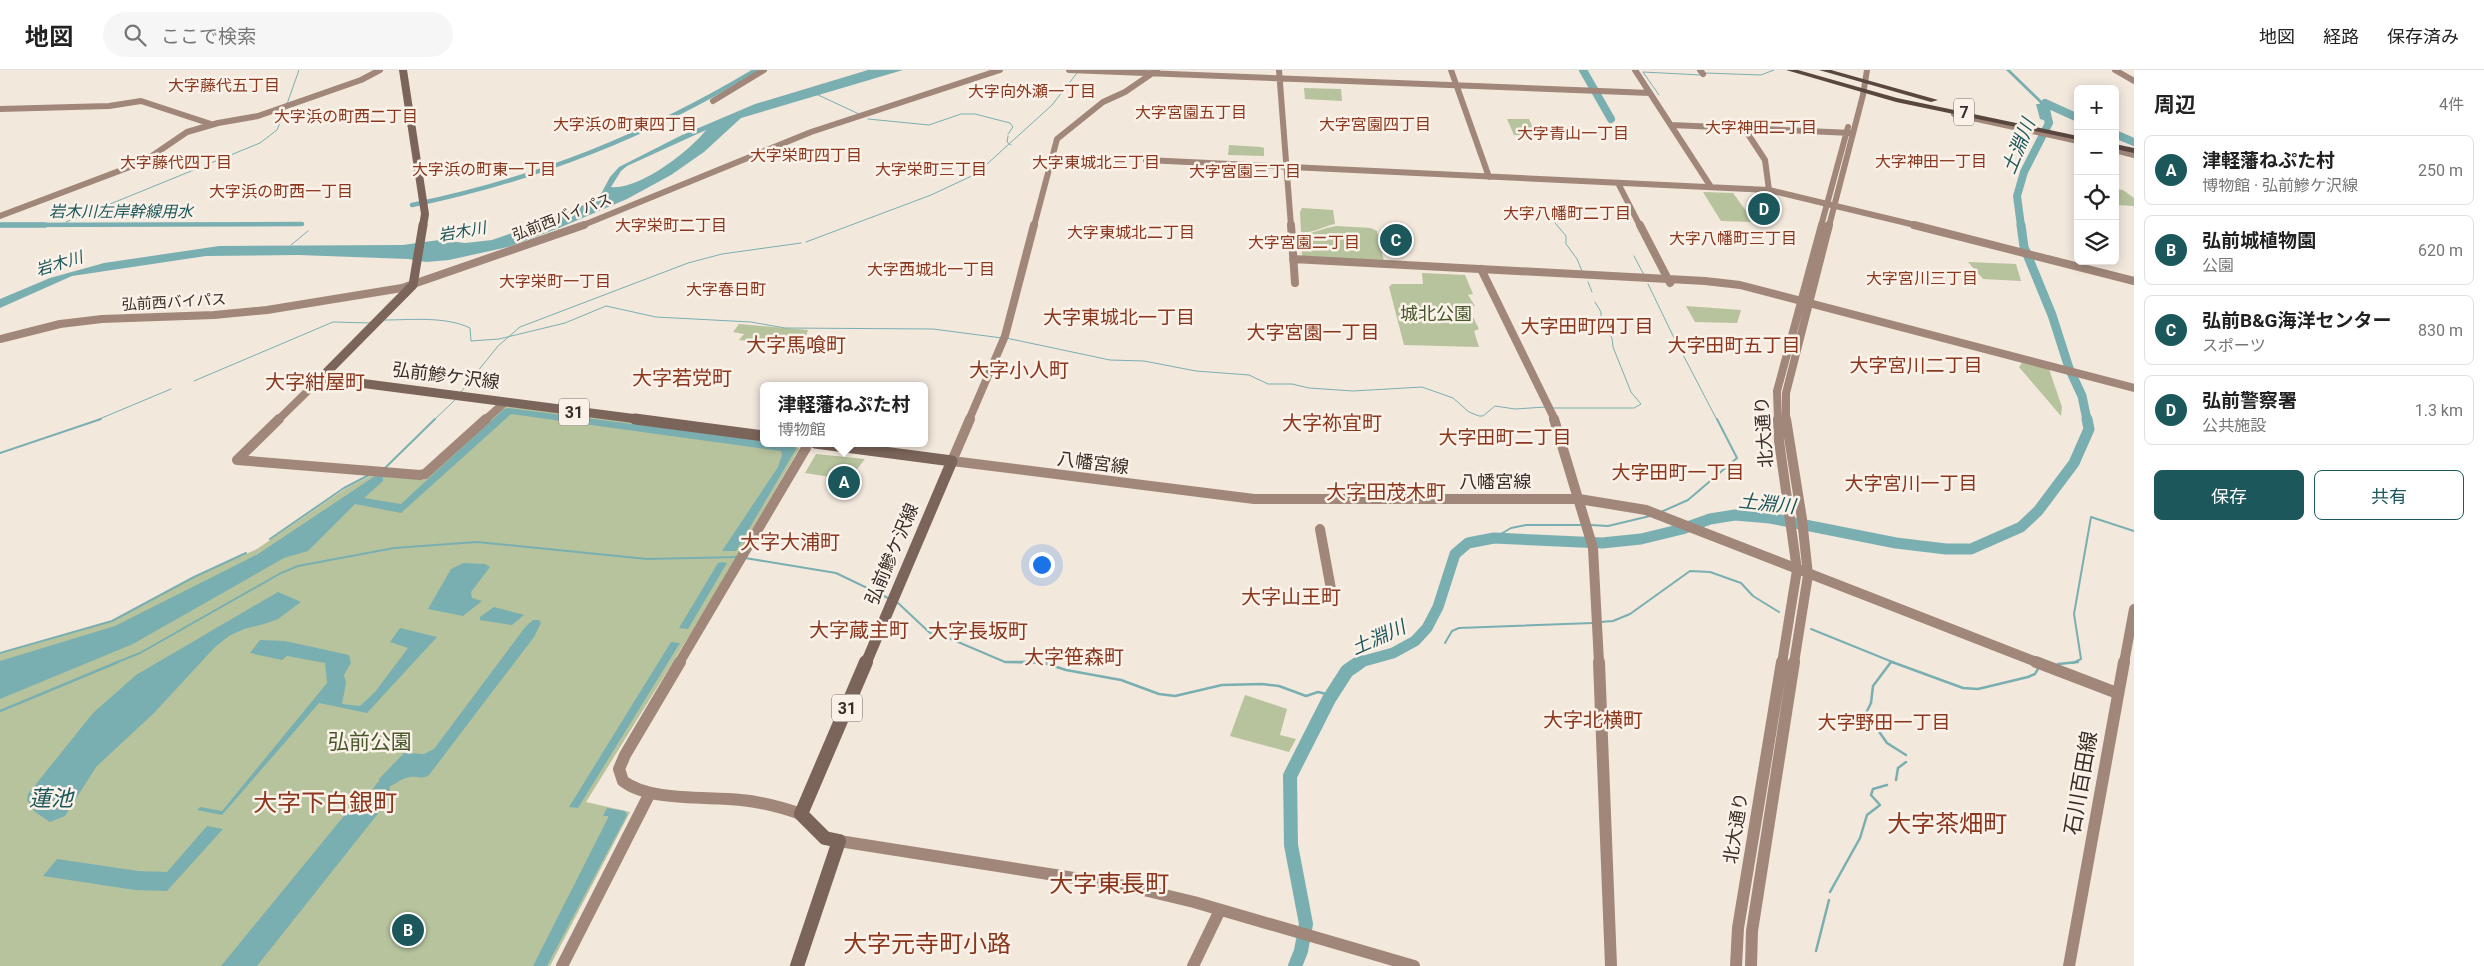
<!DOCTYPE html>
<html lang="ja">
<meta charset="utf-8">
<style>
:root{--surface:#fff;--page:#f6f6f6;--text:#222;--muted:#767676;--line:#e0e0e0;--accent:#1c575b}
body{margin:0;font-family:Roboto,"Noto Sans JP",sans-serif;background:var(--page);color:var(--text)}
.controls{position:absolute;right:15px;top:15px;display:grid;overflow:hidden;border-radius:8px;box-shadow:0 2px 12px #0003}
.controls button{width:45px;height:45px;display:grid;place-items:center;padding:0;border:0;border-bottom:1px solid var(--line);background:var(--surface);color:var(--text);font:25px sans-serif}
.you{position:absolute;left:1041px;top:494px;width:18px;height:18px;margin:-12px;border:4px solid #fff;border-radius:50%;background:#1a73e8;box-shadow:0 0 0 8px #1a73e833}
.badge{display:grid;place-items:center;width:32px;height:32px;border-radius:50%;background:var(--accent);color:#fff;font-size:16px;font-weight:700}
.pin{position:absolute;translate:-50% -50%;border:2px solid #fff;box-shadow:0 1px 5px #0006}
.popup{position:absolute;left:760px;top:312px;width:168px;height:65px;box-sizing:border-box;display:grid;place-content:center;border-radius:8px;background:var(--surface);filter:drop-shadow(0 1px 4px #0005);font-size:16px;white-space:nowrap;color:var(--muted)}
.popup b{font-size:19px;color:var(--text)}
.popup::after{content:'';position:absolute;left:50%;top:100%;margin-left:-10px;border:10px solid transparent;border-top-color:var(--surface)}
.list{margin:0;padding:0;list-style:none}
h2{display:flex;justify-content:space-between;align-items:center;height:65px;margin:0;padding:0 20px;font-size:21px}
h2 small{font-size:16px;font-weight:400;color:var(--muted)}
.list li{display:grid;grid-template-columns:32px 1fr auto;gap:15px;align-items:center;box-sizing:border-box;height:70px;margin:0 10px 10px;padding:0 10px;border:1px solid var(--line);border-radius:8px}
.list b{display:block;font-size:19px;white-space:nowrap}
.list p{margin:0;font-size:16px;white-space:nowrap;color:var(--muted)}
.list em{font-size:16px;font-style:normal;color:var(--muted)}
.actions{display:flex;gap:10px;padding:15px 20px}
.actions a{flex:1;padding:11px 0;border:1px solid var(--accent);border-radius:8px;text-align:center;font-size:18px;color:var(--accent)}
.actions .main{background:var(--accent);color:#fff}
.icon{flex:none;width:28px;height:28px;fill:none;stroke:currentColor;stroke-width:2;stroke-linecap:round;stroke-linejoin:round}
.map{position:relative;flex:none;width:2134px;height:896px;overflow:hidden}
header{display:flex;align-items:center;gap:30px;box-sizing:border-box;height:70px;padding:0 25px;background:var(--surface);border-bottom:1px solid var(--line)}
header strong{font-size:24px}
nav{display:flex;gap:28px;margin-inline-start:auto;font-size:18px}
.search{width:350px;height:45px;background:var(--page);display:flex;align-items:center;gap:12px;box-sizing:border-box;padding:0 18px;border-radius:28px;color:var(--muted);font-size:19px}
main{display:flex}
aside{flex:1;background:var(--surface)}
.map>svg:first-child{display:block}
.green{fill:#b6c39c}
.water{fill:#7aafb1;fill-rule:evenodd}
.lines{fill:none;stroke-linecap:round;stroke-linejoin:round}
.stream-far2{stroke:#7aafb1;stroke-width:1}
.stream-far1{stroke:#7aafb1;stroke-width:2}
.stream{stroke:#7aafb1;stroke-width:2.5}
.canal-far1{stroke:#7aafb1;stroke-width:4.5}
.canal{stroke:#7aafb1;stroke-width:5.5}
.river-far3{stroke:#7aafb1;stroke-width:8}
.river-far2{stroke:#7aafb1;stroke-width:9}
.river-far1{stroke:#7aafb1;stroke-width:11}
.river{stroke:#7aafb1;stroke-width:14}
.secondary-far3{stroke:#a08779;stroke-width:6}
.secondary-far2{stroke:#a08779;stroke-width:8}
.secondary-far1{stroke:#a08779;stroke-width:10}
.secondary{stroke:#a08779;stroke-width:12}
.primary-far3{stroke:#7b6459;stroke-width:8}
.primary-far2{stroke:#7b6459;stroke-width:9}
.primary-far1{stroke:#7b6459;stroke-width:11}
.primary{stroke:#7b6459;stroke-width:14}
.highway{fill:#59473f;fill-rule:evenodd}
.labels{text-anchor:middle;stroke-width:5;stroke-linejoin:round;paint-order:stroke}
.far-street-label{font-size:15px;fill:#382d28;stroke:#faf2e9}
.far-neighbourhood-label{font-size:16px;fill:#8a371e;stroke:#faf2e9}
.shield{fill:#faf2e9;stroke:#726862;stroke-width:1}
.shield-label{font-size:16px;font-weight:bold;fill:#382d28}
.far-water-label{font-size:16px;font-style:italic;fill:#1c575b;stroke:#faf2e9}
.far-quarter-label{font-size:16px;fill:#8a371e;stroke:#faf2e9}
.park-label{font-size:18px;fill:#47572b;stroke:#faf2e9}
.street-label{font-size:18px;fill:#382d28;stroke:#faf2e9}
.water-label{font-size:19px;font-style:italic;fill:#1c575b;stroke:#faf2e9}
.neighbourhood-label{font-size:19px;fill:#8a371e;stroke:#faf2e9}
.quarter-label{font-size:20px;fill:#8a371e;stroke:#faf2e9}
.near-park-label{font-size:21px;fill:#47572b;stroke:#faf2e9}
.near-street-label{font-size:21px;fill:#382d28;stroke:#faf2e9}
.near-water-label{font-size:22px;font-style:italic;fill:#1c575b;stroke:#faf2e9}
.near-quarter-label{font-size:24px;fill:#8a371e;stroke:#faf2e9}
</style>
<header>
<strong>地図</strong>
<div class="search"><svg class="icon" aria-label="search" viewBox="0 0 24 24"><circle cx="10" cy="10" r="6"/><path d="M15 15l6 6"/></svg>ここで検索</div>
<nav><a>地図</a><a>経路</a><a>保存済み</a></nav>
</header>
<main>
<div class="map">
<svg width="2134" height="896" viewBox="0 0 2134 896">
<rect width="100%" height="100%" fill="#f3e8dc"/>
<path class="green" d="M1304,18L1341,19L1342,31L1305,29Z
M1507,49H1529L1537,66L1514,65Z
M1229,75L1261,77L1264,78V86L1228,85Z
M2115,119L2123,120L2134,128V136L2115,135Z
M1703,122L1733,123L1754,152L1721,151Z
M1302,138L1333,140L1335,154C1324,156 1312,164 1301,162L1300,142Z
M1336,156L1371,158L1377,161L1384,191L1302,186L1300,164C1314,164 1323,158 1336,156Z
M1968,192L2016,194L2021,211L1983,209Z
M1422,203L1465,205L1473,224L1468,225L1475,236L1468,237L1479,259L1474,261L1479,277L1404,275L1389,217L1392,214H1423Z
M1686,236L1741,240L1737,253L1695,252Z
M739,254L808,260L806,266L789,265L782,274L739,270L744,264L733,262Z
M2022,293L2049,299L2062,337L2061,346L2019,297Z
M506,336L764,370V373L795,374L799,379L712,529L586,732L630,742L550,896H0V584L113,551L195,507L257,479L345,419L370,406L385,405L424,410Z
M816,384L865,389L854,403L850,402L847,408L843,409L805,403Z
M1245,625L1287,639L1280,665L1296,669L1289,682L1230,666Z"/>
<path class="water" d="M868,0H903L741,48L704,82L671,105L627,129L559,158L508,177L449,190L426,192L408,189L298,185L206,186L72,206L0,238V229L50,208L104,193L219,176L403,175L439,170L465,173L492,170L541,153L593,131L602,122L610,107L619,97L682,65L755,34ZM706,60C691,80 638,121 611,117L621,101L627,96Z
M2006,0H2010L2043,32L2061,41L2050,39L2053,53L2040,49L2036,34H2040L2039,32Z
M508,338L764,371V373L794,375L796,379L736,481H722L778,397L782,385L781,381L511,344L401,443L355,434L308,481L284,488L133,574L0,629V591L115,556L258,484L375,406H383V411L364,428L401,434L504,339Z
M722,492L727,493L688,559L679,558L718,493Z
M463,493L485,494L490,497L471,522L472,528L482,531L463,546L428,539L451,499Z
M278,522L301,532L278,549L264,554L244,559L229,566L215,577L154,643L96,697L65,746L50,752L35,742L27,730L28,724L93,643L136,605Z
M494,537L521,544L524,545L512,555L480,550V547Z
M533,550H539L541,553L534,567L429,705C422,710 418,706 410,707C398,708 392,721 379,716V709L404,683L424,684L434,679L526,556Z
M400,558L437,567L367,643L319,633L222,745L197,740L200,737L222,741L327,613L325,593L287,586L282,590L250,583L260,570L285,571L349,585L351,593L344,605L346,613L342,634L360,636L375,622L408,578L390,572Z
M671,572L680,573L578,738L569,737Z
M373,728L379,729L378,733L384,736L257,896H221L357,730L370,731Z
M607,738L625,741L627,745L547,896H533L608,748V746H603Z
M207,756L223,759L167,821L135,820L43,806L57,789L138,801L167,802Z"/>
<g class="lines">
<path class="stream-far2" d="M1705,3L1761,5L1774,0
M816,24L859,44
M1659,25L1643,2L1701,5
M287,34L299,0
M868,49L929,55L961,44H975L1010,53L1013,57L1008,64
M1008,66L1007,72L1011,75
M1546,142L1566,166V174L1577,189L1582,201
M66,152L260,73L277,60L286,38
M806,172L931,125L976,104L1052,35L1077,3
M291,175L308,161
M1634,186L1644,205
M1588,212L1592,222
M1648,214L1677,274
M384,250C411,250 445,246 470,258L471,271L499,269L565,253L606,236L656,247L751,252L785,258L933,259L1002,268
M1006,268L1110,290L1144,291L1196,301L1249,305L1268,314H1292L1309,318L1353,321L1422,317L1453,328L1469,342L1479,346H1483L1495,336L1515,339L1546,337
M1679,277L1717,350
M194,311L333,252L370,253
M461,322L498,276L520,257L688,193L722,184L801,173
M1553,338H1634L1641,334L1631,322L1613,277L1612,268L1601,253V242L1595,232
M97,350L171,319
M434,350L455,330"/>
<path class="stream-far1" d="M0,383L101,349
M385,398L435,349
M1661,442L1688,430L1737,388L1717,349
M1591,455L1608,456L1650,446
M1494,468L1511,458L1526,455H1583
M270,469L344,418L369,405
M745,488L836,503L888,528
M897,532L930,563L944,566L1005,592L1045,593
M1600,552L1613,551L1630,544L1690,501L1710,502L1741,513L1753,526L1779,542
M1811,559L1895,593
M1445,573L1452,561L1459,558L1593,553
M0,583L112,551L194,507L246,483
M115,593L140,583L281,503L298,496L394,478L477,472L647,489L738,487
M2073,593L2081,589L2074,544L2091,447L2134,461"/>
<path class="stream" d="M1005,592H1041L1066,600L1121,610L1159,624L1175,626L1222,615L1262,614L1279,616L1306,626L1318,622L1331,625
M1891,592L1873,616L1871,633L1866,643L1887,673L1906,685
M1892,592L1963,618L1978,619L2028,607L2035,604L2039,597
M2058,594L2078,592
M0,641L118,592
M1896,710L1898,698L1906,692
M1830,822L1860,768L1867,745L1880,735L1871,725L1873,719L1887,715
M1816,881L1829,830"/>
<path class="canal-far1" d="M412,135C538,109 646,66 756,0
M0,155L302,154"/>
<path class="canal" d="M0,155H45"/>
<path class="river-far3" d="M1583,0L1611,49
M2045,33L2078,48
M2115,64L2134,72
M2021,156L2017,126L2024,102L2049,53L2044,37"/>
<path class="river-far2" d="M2021,155L2024,177L2052,245L2069,298L2082,326L2087,350"/>
<path class="river-far1" d="M1357,593L1393,583L1415,571L1427,558L1438,537L1455,484L1468,473L1494,468L1602,473L1641,469L1682,459L1710,449L1735,445L1770,448L1896,473L1946,479H1971L2021,457L2038,441L2074,393L2089,359L2087,349"/>
<path class="river" d="M375,729L383,717
M1295,896L1301,881L1306,854L1291,775L1290,706L1329,629L1347,601L1360,592"/>
<path class="secondary-far3" d="M1069,0L1650,23
M1279,0L1291,156
M1451,0L1489,107
M1635,0L1711,117
M1700,0L1703,4
M2115,0L2134,11
M713,31L764,0
M0,39L109,36L141,31L211,54
M1954,44L2078,71
M1671,55L1852,63
M1744,58L1765,90L1769,120
M2115,80L2134,85
M1146,90L1769,120L1919,156
M1618,113L1640,156
M0,146L143,92L187,62L218,53L258,46L361,10L380,0
M581,156L811,62L1000,0
M1034,156L1057,69L1103,32L1125,22L1157,0
M1821,156L1848,57
M1829,156L1863,25L1867,0"/>
<path class="secondary-far2" d="M1291,155L1295,213
M1640,155L1670,213
M1914,155L2134,211
M1293,189L1705,211L1740,215L2134,318
M1481,199L1555,350
M0,269L60,254L102,249L214,245L267,240L402,218L584,155
M278,350L321,308
M485,350L504,333
M969,350L1005,266L1034,155
M1778,350L1777,321L1822,155
M1786,350V323L1829,155"/>
<path class="secondary-far1" d="M970,349L952,391L1254,429H1579L1646,440L2039,593
M1554,349L1593,478L1599,593
M1778,349L1779,371L1797,500L1782,593
M1786,349L1802,449L1808,505L1794,593
M237,390L420,405L425,404L486,349
M237,390L279,349
M1320,459L1333,530
M679,593L806,378L805,373
M2124,593L2134,539"/>
<path class="secondary" d="M680,592L625,685L619,699L623,711C650,732 707,726 741,730C762,732 781,737 801,744
M1599,592L1611,896
M2036,592L2117,623
M839,771L1131,817L1194,832L1414,896
M562,896L650,723
M1193,896L1220,840
M1736,896L1738,858L1782,592
M1751,896L1752,861L1794,592
M2069,896L2124,592"/>
<path class="primary-far3" d="M403,0L425,144L423,156"/>
<path class="primary-far2" d="M321,308L645,350
M321,308L413,215L423,155"/>
<path class="primary-far1" d="M635,349L764,366
M815,373L952,391L866,593"/>
<path class="primary" d="M797,896L839,771L825,768L801,744L866,592"/>
<path class="highway" d="M1786,0H1798L1897,28L2078,66V70L1896,32Z
M1819,0H1831L1938,30L1931,32Z
M2115,74L2134,78V83L2115,79Z"/>
</g>
<g class="labels">
<g class="far-street-label">
<text transform="translate(562 147) rotate(-21)" y="5">弘前西バイパス</text>
<text transform="translate(174 232) rotate(-3)" y="5">弘前西バイパス</text>
</g>
<g class="far-neighbourhood-label">
<text x="224" y="21">大字藤代五丁目</text>
<text x="1032" y="27">大字向外瀬一丁目</text>
<text x="1191" y="48">大字宮園五丁目</text>
<text x="346" y="52">大字浜の町西二丁目</text>
<text x="625" y="60">大字浜の町東四丁目</text>
<text x="1375" y="60">大字宮園四丁目</text>
<text x="1761" y="63">大字神田二丁目</text>
<text x="1573" y="69">大字青山一丁目</text>
<text x="806" y="91">大字栄町四丁目</text>
<text x="1931" y="97">大字神田一丁目</text>
<text x="176" y="98">大字藤代四丁目</text>
<text x="1096" y="98">大字東城北三丁目</text>
<text x="484" y="105">大字浜の町東一丁目</text>
<text x="931" y="105">大字栄町三丁目</text>
<text x="1245" y="107">大字宮園三丁目</text>
<text x="281" y="127">大字浜の町西一丁目</text>
<text x="1567" y="149">大字八幡町二丁目</text>
<text x="671" y="161">大字栄町二丁目</text>
<text x="1131" y="168">大字東城北二丁目</text>
<text x="1733" y="174">大字八幡町三丁目</text>
<text x="1304" y="178">大字宮園二丁目</text>
<text x="931" y="205">大字西城北一丁目</text>
<text x="1922" y="214">大字宮川三丁目</text>
<text x="555" y="217">大字栄町一丁目</text>
</g>
<g class="shield">
<rect x="1954" y="28.5" width="20" height="27" rx="4"/>
<rect x="559" y="328.5" width="30" height="27" rx="4"/>
<rect x="832" y="624.5" width="30" height="27" rx="4"/>
</g>
<g class="shield-label">
<text x="1964" y="48">7</text>
<text x="574" y="348">31</text>
<text x="847" y="644">31</text>
</g>
<g class="far-water-label">
<text x="121" y="147">岩木川左岸幹線用水</text>
<text transform="translate(462 161) rotate(-10)" y="6">岩木川</text>
<text transform="translate(59 193) rotate(-17)" y="6">岩木川</text>
</g>
<g class="far-quarter-label">
<text x="726" y="225">大字春日町</text>
</g>
<g class="park-label">
<text x="1436" y="250">城北公園</text>
</g>
<g class="street-label">
<text transform="translate(446 306) rotate(7)" y="6">弘前鰺ケ沢線</text>
<text transform="translate(1764 362) rotate(-94)" y="6">北大通り</text>
<text transform="translate(1093 393) rotate(7)" y="6">八幡宮線</text>
<text x="1495" y="418">八幡宮線</text>
<text transform="translate(892 484) rotate(-67)" y="6">弘前鰺ケ沢線</text>
<text transform="translate(1736 758) rotate(-81)" y="6">北大通り</text>
</g>
<g class="water-label">
<text transform="translate(2018 76) rotate(-68)" y="7">土淵川</text>
<text transform="translate(1767 433) rotate(6)" y="7">土淵川</text>
<text transform="translate(1378 567) rotate(-24)" y="7">土淵川</text>
</g>
<g class="neighbourhood-label">
<text x="1119" y="254">大字東城北一丁目</text>
<text x="1587" y="263">大字田町四丁目</text>
<text x="1313" y="269">大字宮園一丁目</text>
<text x="1734" y="282">大字田町五丁目</text>
<text x="1916" y="302">大字宮川二丁目</text>
<text x="1505" y="374">大字田町二丁目</text>
<text x="1678" y="409">大字田町一丁目</text>
<text x="1911" y="420">大字宮川一丁目</text>
<text x="1884" y="659">大字野田一丁目</text>
</g>
<g class="quarter-label">
<text x="796" y="282">大字馬喰町</text>
<text x="1019" y="307">大字小人町</text>
<text x="682" y="315">大字若党町</text>
<text x="315" y="319">大字紺屋町</text>
<text x="1332" y="360">大字祢宜町</text>
<text x="1386" y="429">大字田茂木町</text>
<text x="790" y="479">大字大浦町</text>
<text x="1291" y="534">大字山王町</text>
<text x="859" y="567">大字蔵主町</text>
<text x="978" y="568">大字長坂町</text>
<text x="1074" y="594">大字笹森町</text>
<text x="1593" y="657">大字北横町</text>
</g>
<g class="near-park-label">
<text x="370" y="679">弘前公園</text>
</g>
<g class="near-street-label">
<text transform="translate(2081 713) rotate(-80)" y="7">石川百田線</text>
</g>
<g class="near-water-label">
<text x="51" y="736">蓮池</text>
</g>
<g class="near-quarter-label">
<text x="325" y="741">大字下白銀町</text>
<text x="1947" y="762">大字茶畑町</text>
<text x="1109" y="822">大字東長町</text>
<text x="927" y="882">大字元寺町小路</text>
</g>
</g>
</svg>
<div class="controls">
<button>+</button>
<button>−</button>
<button><svg class="icon" aria-label="locate" viewBox="0 0 24 24"><circle cx="12" cy="12" r="6"/><path d="M12 2v4M12 18v4M2 12h4M18 12h4"/></svg></button>
<button><svg class="icon" aria-label="layers" viewBox="0 0 24 24"><path d="M12 4l9 5-9 5-9-5zM3 14l9 5 9-5"/></svg></button>
</div>
<div class="you"></div>
<div class="pin badge" style="left:844px;top:412px">A</div>
<div class="popup"><b>津軽藩ねぷた村</b>博物館</div>
<div class="pin badge" style="left:408px;top:860px">B</div>
<div class="pin badge" style="left:1396px;top:170px">C</div>
<div class="pin badge" style="left:1764px;top:139px">D</div>
</div>
<aside>
<h2>周辺<small>4件</small></h2>
<ul class="list">
<li><span class="badge">A</span><div><b>津軽藩ねぷた村</b><p>博物館 · 弘前鰺ケ沢線</p></div><em>250 m</em></li>
<li><span class="badge">B</span><div><b>弘前城植物園</b><p>公園</p></div><em>620 m</em></li>
<li><span class="badge">C</span><div><b>弘前B&amp;G海洋センター</b><p>スポーツ</p></div><em>830 m</em></li>
<li><span class="badge">D</span><div><b>弘前警察署</b><p>公共施設</p></div><em>1.3 km</em></li>
</ul>
<div class="actions"><a class="main">保存</a><a>共有</a></div>
</aside>
</main>
